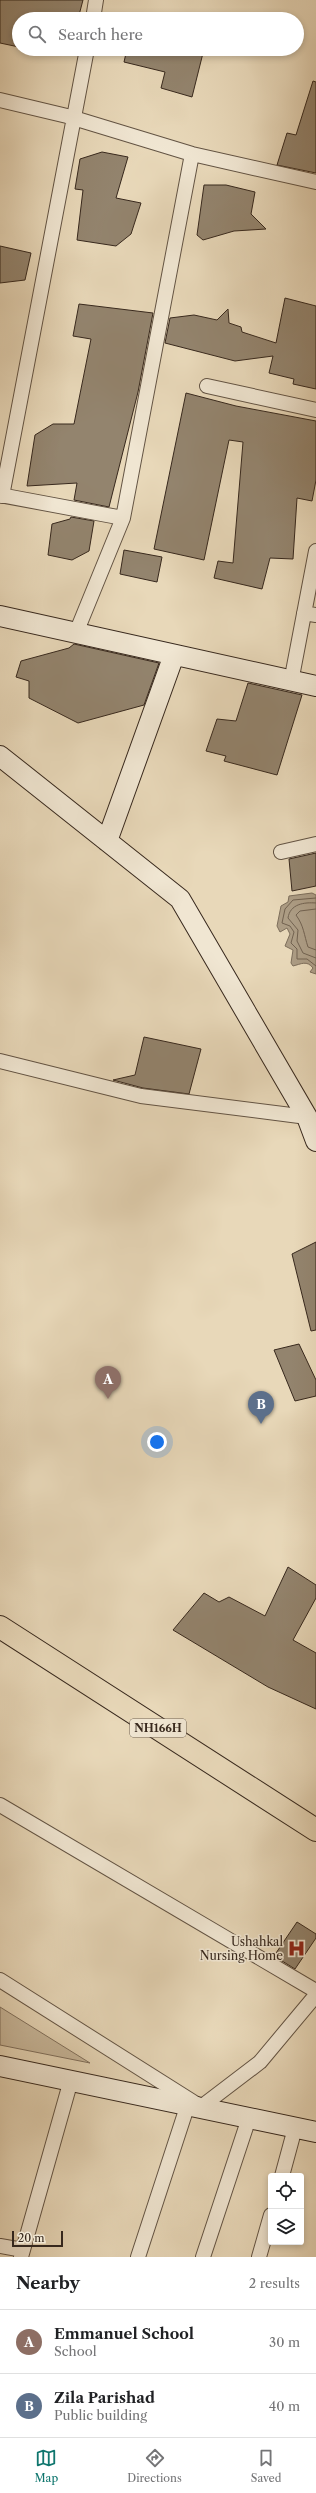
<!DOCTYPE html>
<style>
:root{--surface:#fff;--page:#f6f6f6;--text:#202124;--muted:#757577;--line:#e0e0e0;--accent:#0f766e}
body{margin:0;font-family:"Libre Caslon Text",serif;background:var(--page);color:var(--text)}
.controls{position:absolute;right:12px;bottom:12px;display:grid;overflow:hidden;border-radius:4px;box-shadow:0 2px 6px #0003}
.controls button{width:36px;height:36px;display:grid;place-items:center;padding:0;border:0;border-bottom:1px solid var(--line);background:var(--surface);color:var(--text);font:20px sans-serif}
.scale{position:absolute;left:12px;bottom:10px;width:51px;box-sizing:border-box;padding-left:4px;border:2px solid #37281d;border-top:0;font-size:11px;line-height:14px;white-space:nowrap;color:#37281d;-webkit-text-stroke:3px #f0e6d2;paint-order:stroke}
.you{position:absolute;left:157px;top:1442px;width:14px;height:14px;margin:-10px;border:3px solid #fff;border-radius:50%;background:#1a73e8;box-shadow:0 0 0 6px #1a73e833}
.badge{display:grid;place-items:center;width:26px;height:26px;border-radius:50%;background:var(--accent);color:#fff;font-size:13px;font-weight:700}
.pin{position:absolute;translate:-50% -33px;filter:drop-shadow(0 1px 2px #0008)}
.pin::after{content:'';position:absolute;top:21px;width:14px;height:12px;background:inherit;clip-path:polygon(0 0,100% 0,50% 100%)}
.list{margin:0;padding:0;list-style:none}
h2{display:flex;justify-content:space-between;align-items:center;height:52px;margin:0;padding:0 16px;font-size:17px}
h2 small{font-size:13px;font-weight:400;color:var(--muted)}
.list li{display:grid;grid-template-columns:26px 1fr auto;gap:12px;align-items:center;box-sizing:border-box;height:64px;padding:0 16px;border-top:1px solid var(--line)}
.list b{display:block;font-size:15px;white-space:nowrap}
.list p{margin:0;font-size:13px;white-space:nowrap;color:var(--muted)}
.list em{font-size:13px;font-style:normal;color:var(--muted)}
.icon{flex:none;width:22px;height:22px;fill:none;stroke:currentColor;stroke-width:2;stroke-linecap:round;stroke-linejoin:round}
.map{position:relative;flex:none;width:316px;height:2257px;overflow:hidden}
.search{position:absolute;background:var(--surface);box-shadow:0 2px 6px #0003;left:12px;right:12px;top:12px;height:44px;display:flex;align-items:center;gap:10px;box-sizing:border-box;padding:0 14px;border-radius:22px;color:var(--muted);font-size:15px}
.sheet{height:180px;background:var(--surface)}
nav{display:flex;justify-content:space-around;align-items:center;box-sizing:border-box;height:56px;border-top:1px solid var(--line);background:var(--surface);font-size:11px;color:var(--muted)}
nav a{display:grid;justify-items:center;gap:2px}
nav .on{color:var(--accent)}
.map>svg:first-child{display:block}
.green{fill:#caba9e;stroke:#80715e}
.water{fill:#ac9c84;stroke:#7d6e5b}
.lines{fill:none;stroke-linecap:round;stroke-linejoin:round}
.shore{stroke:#726250;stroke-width:1}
.building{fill:#93846e;stroke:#37281d}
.street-casing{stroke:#635444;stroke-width:16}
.secondary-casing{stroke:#37281d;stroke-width:22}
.highway-casing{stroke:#37281d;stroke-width:24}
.street{stroke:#f0e6d2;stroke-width:14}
.secondary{stroke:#f0e6d2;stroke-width:20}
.highway{stroke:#e8d8b9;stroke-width:22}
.labels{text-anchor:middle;stroke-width:3;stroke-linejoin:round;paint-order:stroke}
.shield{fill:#f0e6d2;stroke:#6e6153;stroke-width:1}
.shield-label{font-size:11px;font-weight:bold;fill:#37281d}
.poi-label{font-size:12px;fill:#37281d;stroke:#f0e6d2;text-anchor:end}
</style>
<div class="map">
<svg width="316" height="2257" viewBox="0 0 316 2257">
<rect width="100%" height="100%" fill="#e8d8b9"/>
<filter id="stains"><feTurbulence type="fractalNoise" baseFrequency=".005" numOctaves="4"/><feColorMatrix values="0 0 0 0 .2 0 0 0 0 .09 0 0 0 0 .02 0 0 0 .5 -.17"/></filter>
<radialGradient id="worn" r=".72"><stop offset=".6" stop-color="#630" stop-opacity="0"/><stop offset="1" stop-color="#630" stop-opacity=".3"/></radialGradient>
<path class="green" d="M0,2007L90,2063L0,2045Z"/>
<path class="water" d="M312,893L316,895V974L310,972L313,968C307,960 301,964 293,966L291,963L293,950L285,946L290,934L287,928L280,932L277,926L281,906L288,902L289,896Z"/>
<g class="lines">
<path class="shore" d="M316,898L293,900L285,909L282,923L290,926L294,932L291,943L297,949V959H307L316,966
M316,903C304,902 290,904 288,918L298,930L297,941L303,953L316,958
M316,909L300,911L296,915C304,926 304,935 308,947L316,950"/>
</g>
<path class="building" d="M0,0H83L78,19H19V47L0,43Z
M127,49H187L203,53L192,97L161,88L165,72L124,62Z
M313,81L316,82V173L277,165L287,133L296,135Z
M102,152L128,157L116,198L141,203L131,234L116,246L77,240L83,190L75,189L80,159Z
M204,185H226L255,192L251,214L266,229L234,231L203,240L197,235Z
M0,246L31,253L25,280L0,283Z
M285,298L316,306V389L293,384L294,379L269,373L273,356L235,361L165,343L170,318L194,315L217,320L228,309L229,323L241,327L242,332L276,343Z
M79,304L153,313L138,392L109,507L74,500L77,483L27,486L35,435L53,424H74L91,339L73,336Z
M186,393L236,406L316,421V480L312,501L297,498L293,559L270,558L262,589L214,578L218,561L233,563L243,442L229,440L204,560L154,549Z
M71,517L94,521L89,551L72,560L48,555L52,524L70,519Z
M124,550L162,557L157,582L120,574Z
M74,644L159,663L144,705L78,723L29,698V681L16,677L21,661L69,648Z
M248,683L302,695L277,775L224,761L226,756L206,751L217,719L236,721Z
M316,853V886L292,891L289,859Z
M144,1037L201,1049L189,1094L143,1088L113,1080L135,1075Z
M316,1242V1330L311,1331L292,1254Z
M299,1344L316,1380V1396L295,1401L274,1350Z
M288,1567L316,1585V1598L293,1640L316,1653V1709L268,1687L173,1630L204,1593L219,1602L229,1597L265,1616Z
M297,1922L316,1934V1938L295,1969L274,1956Z"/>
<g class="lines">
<defs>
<path id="street" d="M93,19L96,0
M0,100L67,116L192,154L316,182
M207,386L316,410
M0,495L123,518
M2,496L87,49
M304,613L316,615
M76,633L123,518L192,154
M291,682L316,551
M281,852L316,844
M0,1061L141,1096L307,1117
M0,1805L316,1991
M0,1980L201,2107L260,2062L316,1995
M282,2176L295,2128
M0,2246L23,2250
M21,2257L71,2080
M138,2257L188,2104
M203,2257L249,2118
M259,2257L271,2215"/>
<path id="secondary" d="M0,616L316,686
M0,756L180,899L307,1117L316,1141
M107,841L174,655
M0,2066L316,2132"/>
<path id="highway" d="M0,1627L316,1830"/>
</defs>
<use href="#street" class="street-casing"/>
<use href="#secondary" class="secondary-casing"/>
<use href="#highway" class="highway-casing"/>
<use href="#street" class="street"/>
<use href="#secondary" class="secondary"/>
<use href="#highway" class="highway"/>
</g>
<defs>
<symbol id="hospital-bare" viewBox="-9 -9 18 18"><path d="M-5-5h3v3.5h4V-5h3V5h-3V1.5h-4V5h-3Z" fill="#8f2418" stroke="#f0e6d2" stroke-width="2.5" paint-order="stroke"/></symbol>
</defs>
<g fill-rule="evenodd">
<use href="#hospital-bare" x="284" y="1936" width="25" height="25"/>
</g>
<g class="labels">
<rect class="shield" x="130" y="1719" width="56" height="18" rx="3"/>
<g class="shield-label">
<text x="158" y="1732">NH166H</text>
</g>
<g class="poi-label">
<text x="283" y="1946">Ushahkal<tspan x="283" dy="14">Nursing Home</tspan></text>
</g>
</g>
<rect width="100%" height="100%" filter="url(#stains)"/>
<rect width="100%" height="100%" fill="url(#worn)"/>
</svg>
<div class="controls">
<button><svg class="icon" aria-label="locate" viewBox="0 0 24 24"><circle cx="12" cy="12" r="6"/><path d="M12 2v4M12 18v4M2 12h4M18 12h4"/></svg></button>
<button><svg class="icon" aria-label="layers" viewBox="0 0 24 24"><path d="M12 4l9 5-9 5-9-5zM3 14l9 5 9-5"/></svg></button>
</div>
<div class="scale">20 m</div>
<div class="you"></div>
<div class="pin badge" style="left:108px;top:1399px;background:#8d6e63">A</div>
<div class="pin badge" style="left:261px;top:1424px;background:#5c6f8a">B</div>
<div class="search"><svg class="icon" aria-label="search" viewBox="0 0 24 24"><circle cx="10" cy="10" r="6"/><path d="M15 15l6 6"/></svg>Search here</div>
</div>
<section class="sheet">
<h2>Nearby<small>2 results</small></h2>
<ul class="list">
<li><span class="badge" style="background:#8d6e63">A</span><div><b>Emmanuel School</b><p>School</p></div><em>30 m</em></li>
<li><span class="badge" style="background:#5c6f8a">B</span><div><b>Zila Parishad</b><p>Public building</p></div><em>40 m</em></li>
</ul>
</section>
<nav>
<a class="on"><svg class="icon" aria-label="map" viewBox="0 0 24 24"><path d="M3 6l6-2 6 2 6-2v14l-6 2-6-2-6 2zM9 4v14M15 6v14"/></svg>Map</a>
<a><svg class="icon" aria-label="directions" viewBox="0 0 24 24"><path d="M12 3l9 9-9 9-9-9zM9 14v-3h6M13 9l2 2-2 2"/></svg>Directions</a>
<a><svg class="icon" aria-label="saved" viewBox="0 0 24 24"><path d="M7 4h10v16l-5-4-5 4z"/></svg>Saved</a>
</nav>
